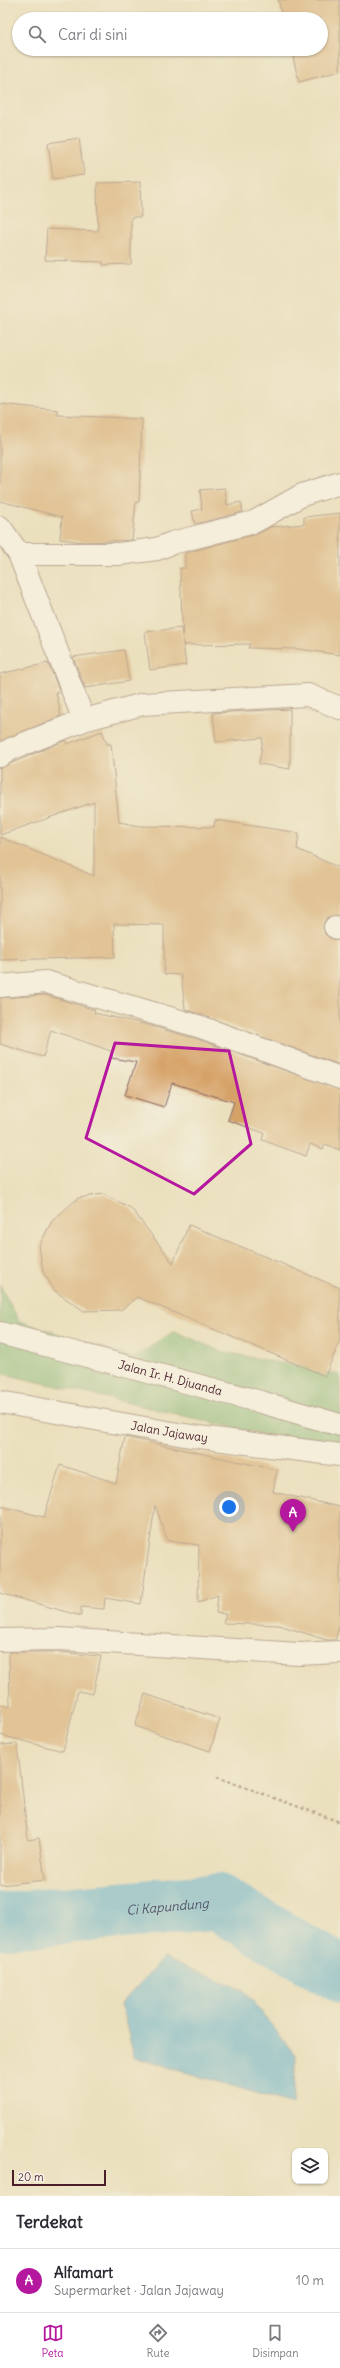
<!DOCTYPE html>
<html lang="id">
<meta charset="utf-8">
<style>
:root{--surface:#fff;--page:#f2f2f3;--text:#2b2b33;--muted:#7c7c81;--line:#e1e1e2;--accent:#b5179e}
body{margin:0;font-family:Delius,sans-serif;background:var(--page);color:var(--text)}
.controls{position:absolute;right:12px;bottom:12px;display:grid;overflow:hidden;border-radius:8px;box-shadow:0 1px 3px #0004}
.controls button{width:36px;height:36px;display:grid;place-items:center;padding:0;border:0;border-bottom:1px solid var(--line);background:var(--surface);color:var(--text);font:20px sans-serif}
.scale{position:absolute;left:12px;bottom:10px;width:94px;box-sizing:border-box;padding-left:4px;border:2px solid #4a1f2b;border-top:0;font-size:11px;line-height:14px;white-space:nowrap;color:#4a1f2b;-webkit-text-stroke:3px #f7f3e8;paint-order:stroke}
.you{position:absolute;left:229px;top:1507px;width:14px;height:14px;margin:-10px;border:3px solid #fff;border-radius:50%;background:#1a73e8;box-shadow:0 0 0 6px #1a73e833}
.badge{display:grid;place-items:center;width:26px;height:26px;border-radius:50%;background:var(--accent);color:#fff;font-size:13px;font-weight:700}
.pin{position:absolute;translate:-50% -33px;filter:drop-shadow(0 1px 2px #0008)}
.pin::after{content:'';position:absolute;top:21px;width:14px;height:12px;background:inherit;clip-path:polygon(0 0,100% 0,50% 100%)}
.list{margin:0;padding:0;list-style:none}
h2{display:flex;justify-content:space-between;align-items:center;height:52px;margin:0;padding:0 16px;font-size:17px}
h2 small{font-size:13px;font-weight:400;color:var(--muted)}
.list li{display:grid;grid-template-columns:26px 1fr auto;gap:12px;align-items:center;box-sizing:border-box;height:64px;padding:0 16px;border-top:1px solid var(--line)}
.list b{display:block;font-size:15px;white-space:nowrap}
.list p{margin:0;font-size:13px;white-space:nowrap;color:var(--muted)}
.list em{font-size:13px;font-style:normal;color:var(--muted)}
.icon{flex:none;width:22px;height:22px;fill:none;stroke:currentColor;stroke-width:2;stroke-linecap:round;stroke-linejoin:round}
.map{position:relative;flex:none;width:340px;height:2196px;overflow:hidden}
.search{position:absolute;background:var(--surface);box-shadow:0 1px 3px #0004;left:12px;right:12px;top:12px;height:44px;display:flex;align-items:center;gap:10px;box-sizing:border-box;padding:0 14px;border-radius:22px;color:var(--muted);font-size:15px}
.sheet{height:116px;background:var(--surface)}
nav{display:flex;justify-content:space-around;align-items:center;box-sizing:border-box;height:56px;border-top:1px solid var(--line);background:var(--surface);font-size:11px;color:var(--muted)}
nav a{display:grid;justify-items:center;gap:2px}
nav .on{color:var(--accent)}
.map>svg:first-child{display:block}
.forest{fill:#79b473;stroke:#626a4f}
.water{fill:#5db2d9;stroke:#546882}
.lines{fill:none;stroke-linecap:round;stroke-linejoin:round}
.river{stroke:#5db2d9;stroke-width:57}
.building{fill:#d6a166}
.minor-casing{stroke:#82635e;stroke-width:24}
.tertiary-casing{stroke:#82635e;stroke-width:24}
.secondary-casing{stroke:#82635e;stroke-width:24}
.path{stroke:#82635e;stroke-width:2.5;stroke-dasharray:3 3;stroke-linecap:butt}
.minor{stroke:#fff;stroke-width:22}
.tertiary{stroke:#fff;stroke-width:22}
.secondary{stroke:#fff;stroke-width:22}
.marked{fill:none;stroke:#b5179e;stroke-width:3;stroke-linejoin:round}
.labels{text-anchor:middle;stroke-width:3.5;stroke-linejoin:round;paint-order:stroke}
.street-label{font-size:12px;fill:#4a1f2b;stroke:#f7f3e8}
.water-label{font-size:13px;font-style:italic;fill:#515268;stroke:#f7f3e8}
</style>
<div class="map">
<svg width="340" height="2196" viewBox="0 0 340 2196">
<rect width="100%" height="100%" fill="#f7f3e8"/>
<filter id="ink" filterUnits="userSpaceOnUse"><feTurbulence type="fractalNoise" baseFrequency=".025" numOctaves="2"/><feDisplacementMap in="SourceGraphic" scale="8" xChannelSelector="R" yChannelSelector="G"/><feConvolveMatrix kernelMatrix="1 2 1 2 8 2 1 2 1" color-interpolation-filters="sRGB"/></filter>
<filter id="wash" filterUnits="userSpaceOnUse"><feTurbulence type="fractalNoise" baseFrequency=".012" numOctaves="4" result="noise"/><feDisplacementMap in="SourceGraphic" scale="16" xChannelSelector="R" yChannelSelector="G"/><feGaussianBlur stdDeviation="0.9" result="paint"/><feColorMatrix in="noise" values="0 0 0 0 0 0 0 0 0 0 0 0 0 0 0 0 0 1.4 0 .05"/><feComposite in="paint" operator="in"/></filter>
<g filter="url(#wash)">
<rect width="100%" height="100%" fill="#ebe0be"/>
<path class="forest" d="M0,1285L19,1321L134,1358L174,1331L220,1351L340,1375V1441L266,1435L4,1374L0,1366Z"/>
<path class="water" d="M163,1958L244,1990L296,2056L293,2104L134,2057L121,2004Z"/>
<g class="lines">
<path class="river" id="s1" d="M0,1921L217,1902L340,1974"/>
</g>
<g id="blocks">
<path class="building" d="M278,0H340V71L299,82L291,49H321V19H283Z
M79,138L84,175L53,179L48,143Z
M140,182L141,217H131V264L103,265V262L45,260L47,229L98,231L97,183Z
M0,404L58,410V415L142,419L139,502H136L132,540L84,542L60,539L62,517L0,501Z
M225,488L227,505L241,502L243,512L195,524L192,511L202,509L200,490Z
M340,513V655L299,649L248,648L250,644L183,645L180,568H185V553L257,534L271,527L304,524V517Z
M181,628L186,665L150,670L145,632Z
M124,650L129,681L85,688L73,657Z
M48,663L60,692H56L61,716L0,741V674Z
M290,709V769L259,764L263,738L216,742L213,713Z
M102,731L107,744H111L119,822L139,826L214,827L215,820L299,833L297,849L340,868V916L328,917L324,922L323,928L325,934L330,938L340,941V1065L185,1009L181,975L164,974V925L114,924L115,957L0,960V837L94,876V802L0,835V768L66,740L67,744Z
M45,995L95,1010L94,1013L144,1024L197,1039L340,1090V1150L325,1144L323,1149L310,1144L306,1156L262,1140L264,1133L228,1120L234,1102L172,1083L164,1107L125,1095L136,1062L111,1058V1051L51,1030L43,1057L0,1044V998Z
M103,1194L131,1208L173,1263L189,1225L340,1288V1341L325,1376L137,1297L121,1310L84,1311L55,1291L43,1272L39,1246L52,1221L78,1198Z
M125,1437L277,1470L273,1492L340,1507V1624L335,1640H327L279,1625L223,1623L226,1614L216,1613L218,1595L198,1602L199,1545L168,1541L155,1505L141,1604L105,1598L104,1609L81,1607V1616L0,1593V1506L44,1517L60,1465L116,1483Z
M9,1652H59L101,1656L93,1694L78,1691L63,1751L0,1735V1704L10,1707Z
M145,1694L220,1719L210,1751L135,1726Z
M17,1744L28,1840L39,1838L45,1880L0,1885V1745Z"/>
</g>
</g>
<g filter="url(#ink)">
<use href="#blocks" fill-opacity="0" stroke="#82635e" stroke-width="1"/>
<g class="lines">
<defs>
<path id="minor" d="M0,527L19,554
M84,720L19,554H119L157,549L172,543L254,522L302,495L340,483
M0,756L11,749L84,720L143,704L308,695L340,708
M335,927L340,929
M0,986L46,982L201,1027L340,1078
M0,1640L59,1639L299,1654L339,1652"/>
<g id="tertiary">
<path id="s2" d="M0,1333L261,1402L340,1425"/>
</g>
<g id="secondary">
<path id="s3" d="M0,1402L184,1435L340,1455"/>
</g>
</defs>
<use href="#minor" class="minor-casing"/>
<use href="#tertiary" class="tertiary-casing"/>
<use href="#secondary" class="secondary-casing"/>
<path class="path" d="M217,1777L340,1822"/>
<use href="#minor" class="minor"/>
<use href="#tertiary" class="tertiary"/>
<use href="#secondary" class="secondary"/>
</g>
</g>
<path d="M0 0H340V2196H0ZM115,1043L229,1051L251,1144L194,1194L86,1138Z" fill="#ebe0be" fill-opacity=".55" fill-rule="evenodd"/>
<path class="marked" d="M115,1043L229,1051L251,1144L194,1194L86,1138Z"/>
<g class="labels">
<g class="street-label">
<text dy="4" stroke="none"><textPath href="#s2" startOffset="176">Jalan Ir. H. Djuanda</textPath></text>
<text dy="4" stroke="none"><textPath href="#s3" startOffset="172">Jalan Jajaway</textPath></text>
</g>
<g class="water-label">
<text dy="5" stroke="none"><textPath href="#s1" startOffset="168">Ci Kapundung</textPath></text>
</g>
</g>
</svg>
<div class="controls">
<button><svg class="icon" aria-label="layers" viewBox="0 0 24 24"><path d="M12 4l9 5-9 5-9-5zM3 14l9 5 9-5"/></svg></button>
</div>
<div class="scale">20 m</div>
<div class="you"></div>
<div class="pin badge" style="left:293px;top:1532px">A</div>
<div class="search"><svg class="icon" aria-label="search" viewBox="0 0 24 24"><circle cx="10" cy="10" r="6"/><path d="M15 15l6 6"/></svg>Cari di sini</div>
</div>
<section class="sheet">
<h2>Terdekat<small></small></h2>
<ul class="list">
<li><span class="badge">A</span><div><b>Alfamart</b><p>Supermarket · Jalan Jajaway</p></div><em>10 m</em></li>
</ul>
</section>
<nav>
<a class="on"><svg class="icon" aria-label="map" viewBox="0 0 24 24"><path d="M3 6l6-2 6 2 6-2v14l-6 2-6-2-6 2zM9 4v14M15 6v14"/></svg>Peta</a>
<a><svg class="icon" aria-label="directions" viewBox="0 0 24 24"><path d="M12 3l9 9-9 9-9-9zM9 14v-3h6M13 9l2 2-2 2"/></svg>Rute</a>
<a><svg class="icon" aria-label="saved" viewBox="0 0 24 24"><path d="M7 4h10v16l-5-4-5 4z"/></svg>Disimpan</a>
</nav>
